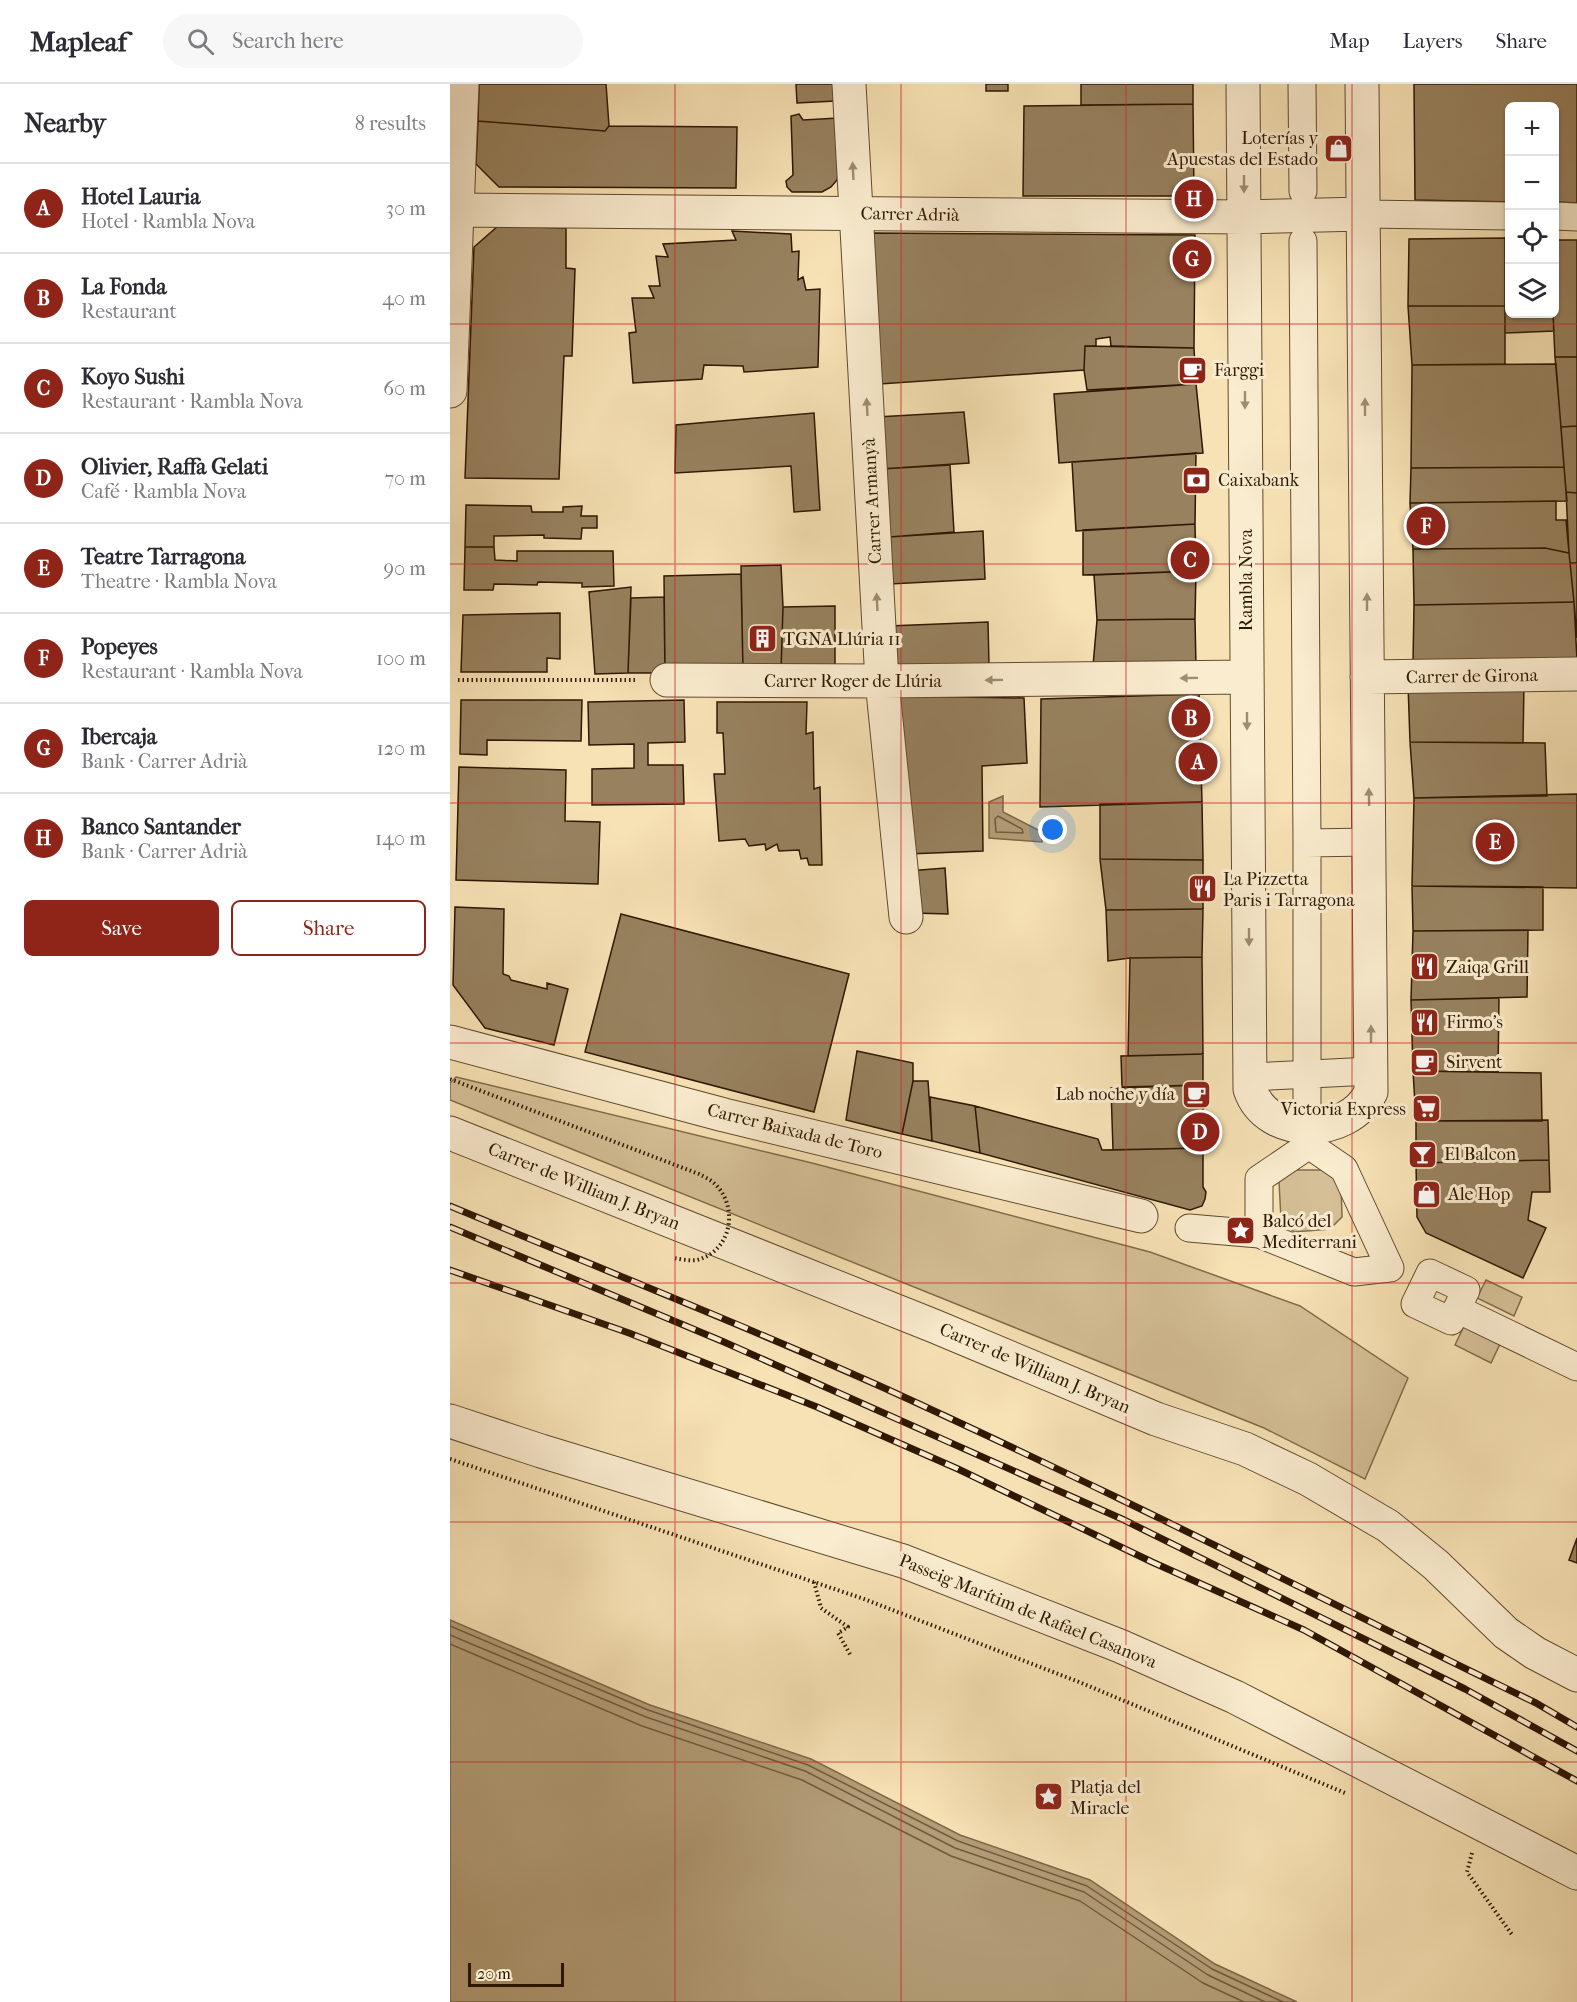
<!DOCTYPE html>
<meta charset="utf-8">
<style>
:root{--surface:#fff;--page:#f7f7f7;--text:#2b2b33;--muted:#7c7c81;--line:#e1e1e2;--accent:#8f2418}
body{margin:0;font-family:"IM FELL French Canon",serif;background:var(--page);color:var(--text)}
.controls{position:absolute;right:18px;top:18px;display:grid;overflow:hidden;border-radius:9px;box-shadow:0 2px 4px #0004}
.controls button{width:54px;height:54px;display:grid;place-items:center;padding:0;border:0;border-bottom:2px solid var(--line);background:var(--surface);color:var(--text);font:30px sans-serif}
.scale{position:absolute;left:18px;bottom:15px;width:96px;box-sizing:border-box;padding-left:6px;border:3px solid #2f1700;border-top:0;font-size:16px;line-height:21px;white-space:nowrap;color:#2f1700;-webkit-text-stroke:4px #faeccf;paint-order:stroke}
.you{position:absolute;left:603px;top:746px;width:21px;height:21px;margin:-15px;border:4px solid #fff;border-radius:50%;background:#1a73e8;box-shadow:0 0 0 9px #1a73e833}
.badge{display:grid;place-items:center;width:39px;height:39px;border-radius:50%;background:var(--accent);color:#fff;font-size:20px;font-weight:700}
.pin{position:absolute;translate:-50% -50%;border:3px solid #fff;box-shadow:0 2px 6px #0006}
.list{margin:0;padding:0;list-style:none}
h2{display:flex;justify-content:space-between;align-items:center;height:78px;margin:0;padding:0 24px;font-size:26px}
h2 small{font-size:20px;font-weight:400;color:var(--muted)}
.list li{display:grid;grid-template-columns:39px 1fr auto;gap:18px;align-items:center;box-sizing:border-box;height:90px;padding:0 24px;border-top:2px solid var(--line)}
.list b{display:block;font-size:22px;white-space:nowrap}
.list p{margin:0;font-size:20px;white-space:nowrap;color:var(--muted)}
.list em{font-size:20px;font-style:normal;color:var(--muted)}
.actions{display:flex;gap:12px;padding:18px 24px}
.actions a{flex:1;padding:14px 0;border:2px solid var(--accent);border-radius:9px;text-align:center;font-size:21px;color:var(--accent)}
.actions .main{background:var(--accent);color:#fff}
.icon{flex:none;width:33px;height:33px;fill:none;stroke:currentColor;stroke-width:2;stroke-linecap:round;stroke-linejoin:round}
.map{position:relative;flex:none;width:1127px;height:1918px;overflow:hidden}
header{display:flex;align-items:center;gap:36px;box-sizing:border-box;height:84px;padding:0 30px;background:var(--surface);border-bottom:2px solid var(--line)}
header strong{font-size:28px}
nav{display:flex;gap:33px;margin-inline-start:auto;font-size:21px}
.search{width:420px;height:54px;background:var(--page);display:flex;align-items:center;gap:15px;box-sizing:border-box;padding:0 21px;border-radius:33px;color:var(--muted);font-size:22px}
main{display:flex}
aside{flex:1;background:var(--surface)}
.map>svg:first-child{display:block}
.green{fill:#d5bf96;stroke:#826b4b;stroke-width:1.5}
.water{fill:#b39d77;stroke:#7e6747;stroke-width:1.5}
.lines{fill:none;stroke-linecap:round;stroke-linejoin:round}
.shore{stroke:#715a3c;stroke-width:1.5}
.building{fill:#97815e;stroke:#2f1700;stroke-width:1.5}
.pedestrian-casing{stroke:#614a2d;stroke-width:29}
.minor-casing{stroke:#614a2d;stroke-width:35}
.path{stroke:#2f1700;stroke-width:4;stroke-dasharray:1.5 3;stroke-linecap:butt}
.pedestrian{stroke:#faeccf;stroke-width:27}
.minor{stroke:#faeccf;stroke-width:33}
.rail-casing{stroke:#2f1700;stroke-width:7}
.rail{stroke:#faeccf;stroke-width:4.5;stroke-dasharray:14;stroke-linecap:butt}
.path-bridge{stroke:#2f1700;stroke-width:4;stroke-dasharray:1.5 3;stroke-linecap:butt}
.oneway{fill:#9f8c72}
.grid{fill:none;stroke:#d62828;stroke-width:1.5;stroke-opacity:0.55}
.labels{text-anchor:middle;stroke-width:6;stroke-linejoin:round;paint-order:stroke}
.poi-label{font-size:18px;fill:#2f1700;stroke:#faeccf;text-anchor:start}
.street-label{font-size:18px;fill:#2f1700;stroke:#faeccf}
</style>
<header>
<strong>Mapleaf</strong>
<div class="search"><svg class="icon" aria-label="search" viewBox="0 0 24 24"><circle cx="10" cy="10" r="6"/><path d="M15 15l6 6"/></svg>Search here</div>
<nav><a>Map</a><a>Layers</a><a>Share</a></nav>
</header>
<main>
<aside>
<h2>Nearby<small>8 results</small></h2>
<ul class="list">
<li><span class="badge">A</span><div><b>Hotel Lauria</b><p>Hotel · Rambla Nova</p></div><em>30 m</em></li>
<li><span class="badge">B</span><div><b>La Fonda</b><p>Restaurant</p></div><em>40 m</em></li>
<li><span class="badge">C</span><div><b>Koyo Sushi</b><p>Restaurant · Rambla Nova</p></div><em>60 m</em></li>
<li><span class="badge">D</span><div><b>Olivier, Raffa Gelati</b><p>Café · Rambla Nova</p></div><em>70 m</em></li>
<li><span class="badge">E</span><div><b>Teatre Tarragona</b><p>Theatre · Rambla Nova</p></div><em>90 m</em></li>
<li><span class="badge">F</span><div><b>Popeyes</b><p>Restaurant · Rambla Nova</p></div><em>100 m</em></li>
<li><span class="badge">G</span><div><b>Ibercaja</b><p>Bank · Carrer Adrià</p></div><em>120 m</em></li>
<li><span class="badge">H</span><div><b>Banco Santander</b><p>Bank · Carrer Adrià</p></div><em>140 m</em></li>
</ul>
<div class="actions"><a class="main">Save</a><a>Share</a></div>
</aside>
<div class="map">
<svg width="1127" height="1918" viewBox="0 0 1127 1918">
<rect width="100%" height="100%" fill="#f7e2b5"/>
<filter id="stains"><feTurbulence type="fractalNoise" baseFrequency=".00333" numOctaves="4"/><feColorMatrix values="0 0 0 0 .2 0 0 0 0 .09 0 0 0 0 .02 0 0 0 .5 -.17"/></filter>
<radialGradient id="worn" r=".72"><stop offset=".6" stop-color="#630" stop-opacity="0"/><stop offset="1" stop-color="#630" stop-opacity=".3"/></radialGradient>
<path class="green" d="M6,993L362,1079L700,1168L850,1222L958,1294L915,1395L814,1344L0,1016V999Z
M841,1086H882L891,1099L892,1133L880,1145L844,1148L831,1135L829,1098Z
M1036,1196L1072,1213L1064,1232L1027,1214Z
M1014,1242L1050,1260L1041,1279L1005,1261Z"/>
<path class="water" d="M553,712V728L592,748V758L539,754V718Z
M0,1536L200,1621L361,1675L510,1751L640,1796L765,1880L847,1918H0Z"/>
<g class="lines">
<path class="shore" d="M548,732L572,745L573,749L546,748L545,735Z
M0,1542L198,1626L358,1681L508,1757L637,1802L762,1885L833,1918
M0,1551L196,1633L355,1687L505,1764L634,1808L758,1891L815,1918
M0,1560L192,1642L352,1696L501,1772L630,1817L753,1899L794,1918"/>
</g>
<path class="building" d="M29,0H156L159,42L155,47L28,37Z
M346,0H384L385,17L347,19Z
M536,0H558V7H536Z
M631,0H743V20L631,21Z
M964,0H1127V119L1104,118V22H1060V118L965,116Z
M743,20L744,112H573L574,22Z
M349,30L353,36L388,34L390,86L387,96L381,103L372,108H342L337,103L336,97L343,91L341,32Z
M28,37L155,47L159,42L287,43L286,104L49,103L26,80Z
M48,142L116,144V184L125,185L122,272H114L109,395L15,394L24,163Z
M282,147L341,150L342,168L349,167L348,196L353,193L356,206L370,205L368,283L294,288L293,282L254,281L252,295L183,299L179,249L186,248L182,214H204L199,202H210L206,172L218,173L213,160L286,156Z
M422,149L745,151L744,264L661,262L660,253L646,255V262H635L634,286L430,300Z
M1055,154L1060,155V230H1103L1104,247L1055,249Z
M1055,154V222H958L959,155Z
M1104,156H1127V273H1105L1103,230H1104Z
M958,222H1055V280L962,281Z
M635,262L744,264L746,300L637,306L634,286Z
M1105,273H1127V342L1111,343Z
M1106,280L1114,383L961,384L962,281Z
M746,300L753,369L609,379L604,310Z
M514,328L519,379L431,385L427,333Z
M364,329L370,426L344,428L341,382L225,389L226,341Z
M1127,342V409L1116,408L1111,343Z
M746,369L745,440L626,447L622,378Z
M500,381L504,448L439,453L431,385Z
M1114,383L1117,417L960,419L961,384Z
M1116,408L1127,409V479H1120L1119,469Z
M1106,417V436H1116L1119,469L1095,464L963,465L960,419Z
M16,421L81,422L82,428H113V423L132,422L131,432H147V444H132L131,455L94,454V451L44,452V463H15Z
M745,440L746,487L633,491V446Z
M533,447L535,495L440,500L439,453Z
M15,463H44L45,476L67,477V467H163L164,502L132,503V499L88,498L87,501L44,500L43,506H14Z
M1095,464L1119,469L1124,518L964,521L963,465Z
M1120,479H1127V554L1124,518Z
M331,481L333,523L331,587H293L291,482Z
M746,487L745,535L647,536L644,491Z
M291,490L293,587L215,589L214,492Z
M181,503L178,589L145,590L139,508Z
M214,513L215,589H178L181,514Z
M1124,518L1127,576L963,578L964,521Z
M385,522V587H331L333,523Z
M110,529V575L97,574V588H11L13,531Z
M745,535L746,583L643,582L647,536Z
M538,538L539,581L442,587L439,542Z
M958,600H1074L1073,659L960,658Z
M749,610L752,718L590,723L591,615Z
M447,612L574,614L577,679L532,682L533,767L458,770Z
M11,616H132L131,657L37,656V671L10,670Z
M234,616L235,658L198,659V681H233L234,720L142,721V685L184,684V660L139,661L138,618Z
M267,618H357L356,650L363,648L364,705L370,703L372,781H359L357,774L351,775L349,766L329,767L327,760L316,766L315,760L299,762L295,755L269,757L264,690H275L273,649H267Z
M960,658L1095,659L1097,712L964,714Z
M9,683L116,686L115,737L150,738L148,800L6,796Z
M1127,710V804L962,802L964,714Z
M752,718L753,776L650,775V720Z
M650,775L753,776V825L656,826Z
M495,784L498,830L464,829L458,787Z
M962,802L1093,803V846L963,847Z
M5,823L54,825L53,890L59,892L61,896L97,905V899L118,905L104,961L35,944L3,901Z
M753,825L752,873L680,874L658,877L656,826Z
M171,830L399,890L364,1028L135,968Z
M1078,846L1077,913L961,916L963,847Z
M752,873L753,970L678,972L680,874Z
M1049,914L1048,988L963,987L961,916Z
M407,967L463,979V997L452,1050L396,1036Z
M753,970V1001L672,1003L671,972Z
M963,987L1091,989L1092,1037H966Z
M463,997H478L482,1057L452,1050Z
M753,1001V1064L663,1066L661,1004Z
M480,1013L525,1022L530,1069L482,1057Z
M525,1022L648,1055L652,1066L753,1064V1103L756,1108L755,1115L752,1122L740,1126L530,1069Z
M1098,1036L1099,1076L966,1079V1037Z
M1099,1076L1100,1108H1082L1078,1136L1096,1144L1073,1194L976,1149L967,1133L966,1079Z
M1127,1454V1479L1119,1476Z"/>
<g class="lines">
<defs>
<path id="pedestrian" d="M852,0L853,107
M913,130L1060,132
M1104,132L1127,133
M853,157L857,759
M800,993L921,987
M857,1043V759L919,758
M739,1144L809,1150L904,1188L940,1184
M809,1150V1095L859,1061L894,1085L940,1184
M980,1189L1016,1206L1001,1237L965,1220Z
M1007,1225L1127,1283"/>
<path id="minor" d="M399,0L432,597L456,833
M793,0L800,1005C817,1056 899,1054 921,1008L912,0
M8,126L794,133L913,130
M0,307L12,0
M917,593L1127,590
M217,596L432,597L797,593
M0,958L274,1031L691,1132
M0,1049L484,1242L706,1335L795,1365L858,1395L938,1442L986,1481L1056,1549L1085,1569L1127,1591
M0,1337L91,1367L453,1477L670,1562L785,1613L1127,1789"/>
</defs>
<use href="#pedestrian" class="pedestrian-casing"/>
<use href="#minor" class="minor-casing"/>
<path class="path" d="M8,596H186
M0,1375L414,1515L629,1598L895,1709
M364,1498L371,1524L398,1543L388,1549L401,1572
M1022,1769L1017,1788L1063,1852"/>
<use href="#pedestrian" class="pedestrian"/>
<use href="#minor" class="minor"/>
<defs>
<path id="rail" d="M0,1122C144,1182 289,1239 432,1303C652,1403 868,1513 1086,1619L1127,1643
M0,1143L274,1258L672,1435L1015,1605L1127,1667
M0,1186L179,1249L367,1323L508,1385L702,1478L854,1546L1127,1697"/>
</defs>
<use href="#rail" class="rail-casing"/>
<use href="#rail" class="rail"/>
<path class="path-bridge" d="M0,995L249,1090C254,1093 260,1095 265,1100C289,1123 282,1167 247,1176C239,1177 230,1175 223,1174"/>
</g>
<defs><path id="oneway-solid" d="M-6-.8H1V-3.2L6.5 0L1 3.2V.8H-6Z" transform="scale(1.5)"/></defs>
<g class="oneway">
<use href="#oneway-solid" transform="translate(403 87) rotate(-93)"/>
<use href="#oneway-solid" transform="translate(794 100) rotate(90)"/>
<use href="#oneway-solid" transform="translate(795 316) rotate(90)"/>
<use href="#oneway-solid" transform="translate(417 323) rotate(-93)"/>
<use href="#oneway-solid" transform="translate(915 323) rotate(-90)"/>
<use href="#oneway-solid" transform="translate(427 518) rotate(-93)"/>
<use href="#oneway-solid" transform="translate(917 518) rotate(-90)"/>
<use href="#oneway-solid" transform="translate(739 594) rotate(179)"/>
<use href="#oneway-solid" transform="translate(544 596) rotate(179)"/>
<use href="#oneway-solid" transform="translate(797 637) rotate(90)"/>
<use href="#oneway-solid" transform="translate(919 713) rotate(-91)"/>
<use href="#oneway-solid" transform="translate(799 853) rotate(90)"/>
<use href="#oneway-solid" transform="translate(921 950) rotate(-90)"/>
</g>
<path class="grid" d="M225,0V1918M451,0V1918M676,0V1918M902,0V1918M0,240H1127M0,480H1127M0,719H1127M0,959H1127M0,1199H1127M0,1438H1127M0,1678H1127"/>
<defs>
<symbol id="shop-square" viewBox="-11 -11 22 22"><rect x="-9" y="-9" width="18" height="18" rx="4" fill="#8f2418" stroke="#faeccf"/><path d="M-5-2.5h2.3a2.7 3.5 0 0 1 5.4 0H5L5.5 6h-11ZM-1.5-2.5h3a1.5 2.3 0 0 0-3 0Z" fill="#fff"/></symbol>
<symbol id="cafe-square" viewBox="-11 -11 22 22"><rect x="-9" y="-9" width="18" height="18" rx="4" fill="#8f2418" stroke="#faeccf"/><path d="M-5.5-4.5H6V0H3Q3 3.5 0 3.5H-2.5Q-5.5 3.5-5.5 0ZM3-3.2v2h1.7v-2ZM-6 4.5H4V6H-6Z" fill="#fff"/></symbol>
<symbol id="bank-square" viewBox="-11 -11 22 22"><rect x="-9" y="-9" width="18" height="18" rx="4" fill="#8f2418" stroke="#faeccf"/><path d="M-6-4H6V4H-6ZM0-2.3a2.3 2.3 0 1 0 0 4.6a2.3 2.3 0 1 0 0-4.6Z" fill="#fff"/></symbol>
<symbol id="building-square" viewBox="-11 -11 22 22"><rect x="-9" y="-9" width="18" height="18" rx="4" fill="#8f2418" stroke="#faeccf"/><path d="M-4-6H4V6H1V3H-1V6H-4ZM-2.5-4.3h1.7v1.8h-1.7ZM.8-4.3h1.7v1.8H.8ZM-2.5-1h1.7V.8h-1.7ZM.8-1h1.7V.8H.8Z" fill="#fff"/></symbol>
<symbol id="restaurant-square" viewBox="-11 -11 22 22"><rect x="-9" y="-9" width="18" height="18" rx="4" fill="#8f2418" stroke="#faeccf"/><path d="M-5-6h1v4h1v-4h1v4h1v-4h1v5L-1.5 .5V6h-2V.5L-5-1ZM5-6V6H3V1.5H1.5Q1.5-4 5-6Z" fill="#fff"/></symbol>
<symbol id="supermarket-square" viewBox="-11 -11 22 22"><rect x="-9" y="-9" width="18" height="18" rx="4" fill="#8f2418" stroke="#faeccf"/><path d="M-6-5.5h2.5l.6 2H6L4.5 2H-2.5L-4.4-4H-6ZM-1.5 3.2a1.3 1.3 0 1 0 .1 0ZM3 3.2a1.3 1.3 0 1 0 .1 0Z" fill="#fff"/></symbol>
<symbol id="bar-square" viewBox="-11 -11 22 22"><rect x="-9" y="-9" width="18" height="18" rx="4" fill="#8f2418" stroke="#faeccf"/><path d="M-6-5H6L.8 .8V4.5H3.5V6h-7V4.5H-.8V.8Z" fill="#fff"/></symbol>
<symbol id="sight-square" viewBox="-11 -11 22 22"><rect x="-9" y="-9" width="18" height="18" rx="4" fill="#8f2418" stroke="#faeccf"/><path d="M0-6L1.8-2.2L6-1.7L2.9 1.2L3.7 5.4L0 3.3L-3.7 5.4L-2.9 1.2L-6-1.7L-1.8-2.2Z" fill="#fff"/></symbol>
</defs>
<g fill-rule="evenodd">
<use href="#shop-square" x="872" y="48" width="33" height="33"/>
<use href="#cafe-square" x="726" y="270" width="33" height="33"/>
<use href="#bank-square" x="730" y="380" width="33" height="33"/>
<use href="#building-square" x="296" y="538" width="33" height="33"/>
<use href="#restaurant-square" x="736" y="788" width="33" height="33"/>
<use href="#restaurant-square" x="958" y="866" width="33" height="33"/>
<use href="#restaurant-square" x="958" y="922" width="33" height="33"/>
<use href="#cafe-square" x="958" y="962" width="33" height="33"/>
<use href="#cafe-square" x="730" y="994" width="33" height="33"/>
<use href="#supermarket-square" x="960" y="1008" width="33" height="33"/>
<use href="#bar-square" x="956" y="1054" width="33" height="33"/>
<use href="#shop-square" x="960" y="1094" width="33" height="33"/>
<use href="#sight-square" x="774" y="1130" width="33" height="33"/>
<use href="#sight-square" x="582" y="1696" width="33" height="33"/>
</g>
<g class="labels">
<g class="poi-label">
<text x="868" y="60" text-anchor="end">Loterías y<tspan x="868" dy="21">Apuestas del Estado</tspan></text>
<text x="764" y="292">Farggi</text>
<text x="768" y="402">Caixabank</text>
<text x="333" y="561">TGNA Llúria 11</text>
<text x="773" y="801">La Pizzetta<tspan x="773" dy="21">Paris i Tarragona</tspan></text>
<text x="996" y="889">Zaiqa Grill</text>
<text x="996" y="944">Firmo's</text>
<text x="996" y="984">Sirvent</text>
<text x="725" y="1016" text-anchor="end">Lab noche y día</text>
<text x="956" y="1031" text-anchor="end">Victoria Express</text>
<text x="994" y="1076">El Balcon</text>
<text x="998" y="1116">Ale Hop</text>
<text x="812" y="1143">Balcó del<tspan x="812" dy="21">Mediterrani</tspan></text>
<text x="620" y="1709">Platja del<tspan x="620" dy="21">Miracle</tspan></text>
</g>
<g class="street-label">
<text transform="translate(460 130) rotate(1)" y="6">Carrer Adrià</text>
<text transform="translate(422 417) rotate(-93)" y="6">Carrer Armanyà</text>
<text transform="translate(796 496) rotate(-90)" y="6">Rambla Nova</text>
<text transform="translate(1022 592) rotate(-1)" y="6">Carrer de Girona</text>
<text x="403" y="603">Carrer Roger de Llúria</text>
<text transform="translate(345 1047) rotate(14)" y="6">Carrer Baixada de Toro</text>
<text transform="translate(134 1102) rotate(22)" y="6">Carrer de William J. Bryan</text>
<text transform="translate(585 1284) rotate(23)" y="6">Carrer de William J. Bryan</text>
<text transform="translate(578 1527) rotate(22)" y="6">Passeig Marítim de Rafael Casanova</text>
</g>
</g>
<rect width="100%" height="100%" filter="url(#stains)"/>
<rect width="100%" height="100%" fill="url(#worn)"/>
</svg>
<div class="controls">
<button>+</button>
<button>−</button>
<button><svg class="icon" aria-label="locate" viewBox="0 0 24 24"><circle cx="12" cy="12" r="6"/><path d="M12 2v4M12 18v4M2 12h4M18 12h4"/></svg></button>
<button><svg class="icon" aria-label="layers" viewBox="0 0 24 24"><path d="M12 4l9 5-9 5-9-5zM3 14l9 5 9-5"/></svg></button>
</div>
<div class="scale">20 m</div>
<div class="you"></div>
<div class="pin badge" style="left:748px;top:678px">A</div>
<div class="pin badge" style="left:741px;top:634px">B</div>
<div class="pin badge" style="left:740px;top:476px">C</div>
<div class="pin badge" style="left:750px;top:1048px">D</div>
<div class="pin badge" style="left:1045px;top:758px">E</div>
<div class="pin badge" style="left:976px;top:442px">F</div>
<div class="pin badge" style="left:742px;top:175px">G</div>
<div class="pin badge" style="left:744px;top:115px">H</div>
</div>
</main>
